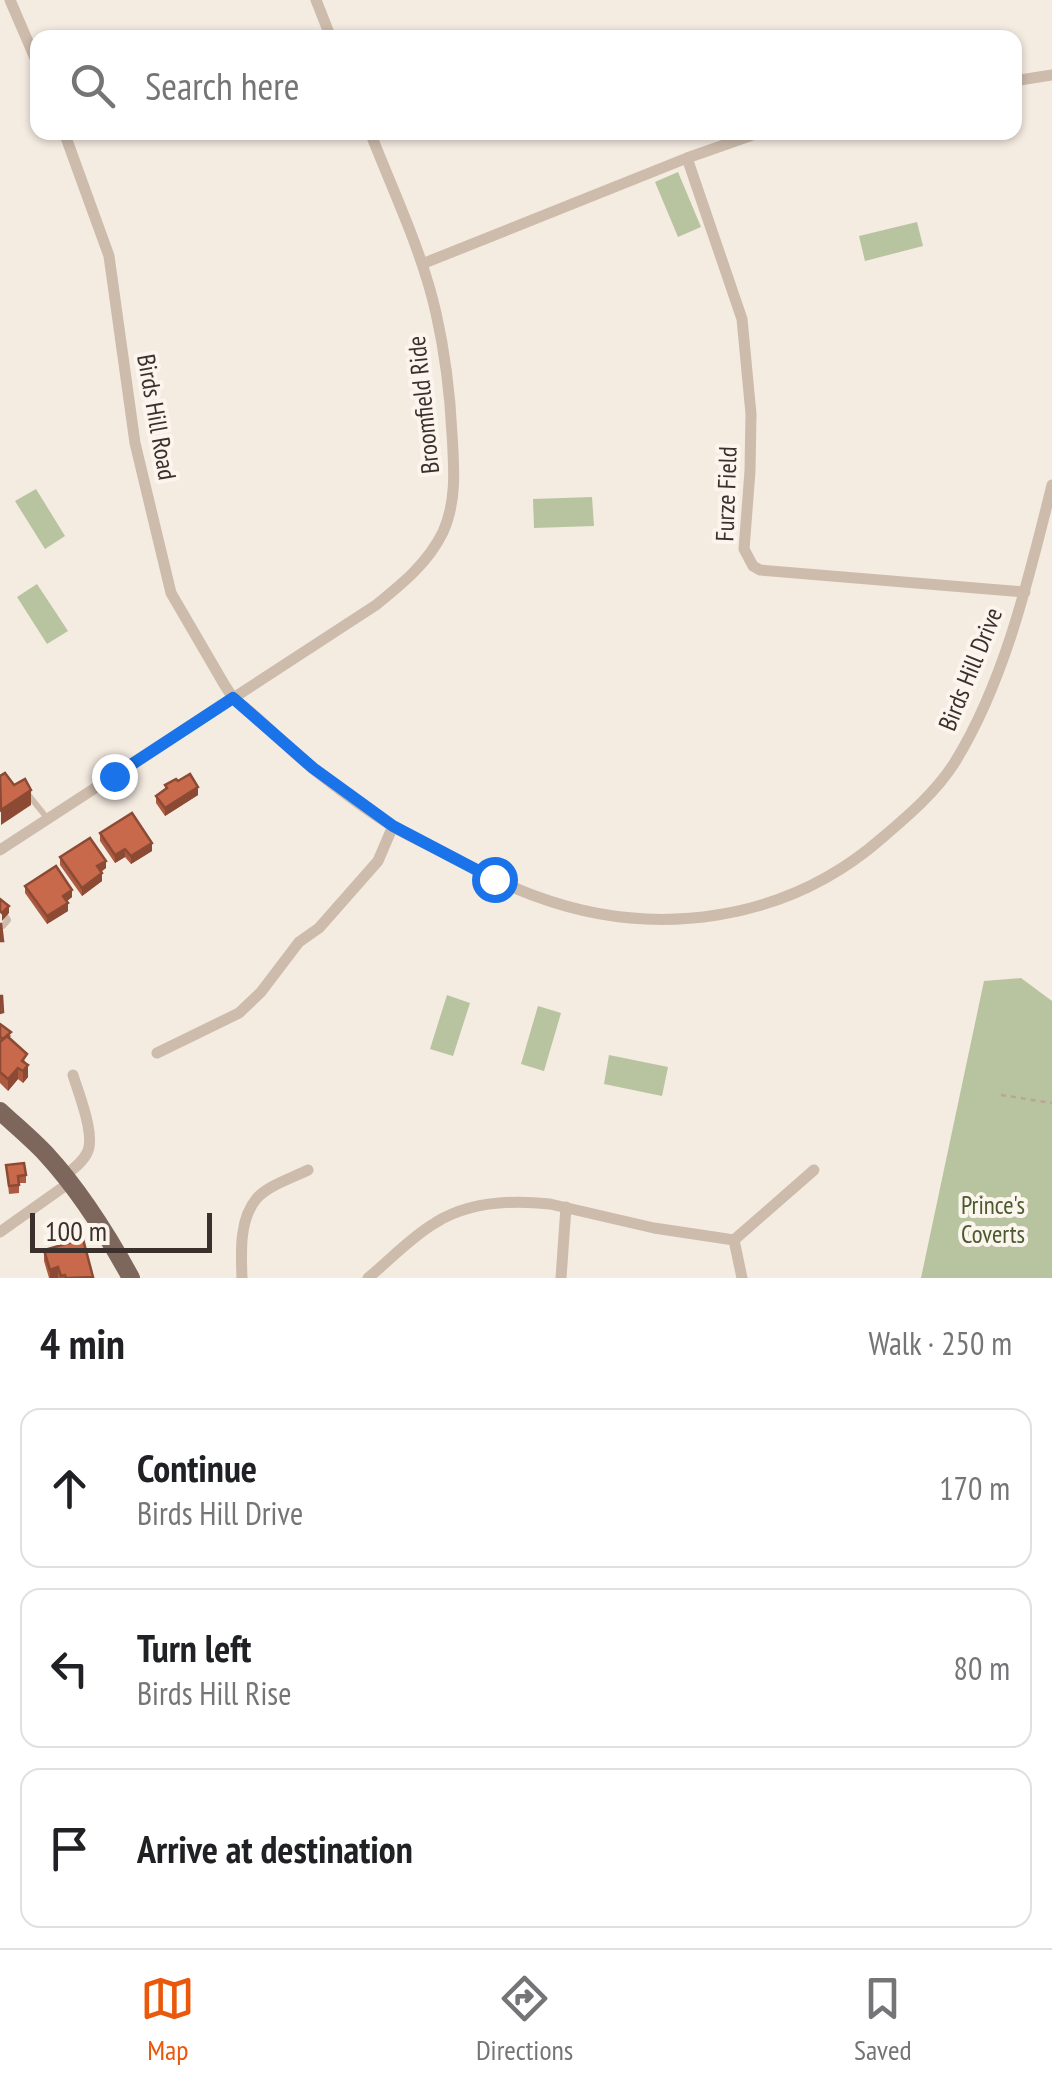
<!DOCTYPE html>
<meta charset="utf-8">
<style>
:root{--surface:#fff;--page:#f2f2f2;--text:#202124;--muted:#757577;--line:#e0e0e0;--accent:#ea580c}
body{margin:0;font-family:"PT Sans Narrow",sans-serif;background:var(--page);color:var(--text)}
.scale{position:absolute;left:30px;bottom:25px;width:182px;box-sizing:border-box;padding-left:10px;border:5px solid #3b302b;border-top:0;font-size:28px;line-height:35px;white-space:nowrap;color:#3b302b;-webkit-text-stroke:8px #fbf5ee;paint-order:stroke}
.stop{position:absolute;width:30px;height:30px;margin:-22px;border:8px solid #1a73e8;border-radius:50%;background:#fff}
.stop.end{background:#1a73e8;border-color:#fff;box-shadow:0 2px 10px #0008}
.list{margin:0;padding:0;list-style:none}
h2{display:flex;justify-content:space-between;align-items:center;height:130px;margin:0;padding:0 40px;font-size:42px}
h2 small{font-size:32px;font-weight:400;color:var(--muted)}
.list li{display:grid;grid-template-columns:65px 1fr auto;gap:30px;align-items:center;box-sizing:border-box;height:160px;margin:0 20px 20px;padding:0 20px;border:2px solid var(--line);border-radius:20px}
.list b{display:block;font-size:38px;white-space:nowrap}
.list p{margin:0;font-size:32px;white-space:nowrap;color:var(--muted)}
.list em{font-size:32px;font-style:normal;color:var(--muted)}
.icon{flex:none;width:55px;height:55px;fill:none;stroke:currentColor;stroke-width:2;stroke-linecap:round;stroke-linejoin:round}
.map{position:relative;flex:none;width:1052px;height:1278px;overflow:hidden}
.search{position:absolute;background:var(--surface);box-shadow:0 2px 8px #0004;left:30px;right:30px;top:30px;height:110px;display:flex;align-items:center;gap:25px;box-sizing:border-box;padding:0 35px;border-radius:20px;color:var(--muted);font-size:38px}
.sheet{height:670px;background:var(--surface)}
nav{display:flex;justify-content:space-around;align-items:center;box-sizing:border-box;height:140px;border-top:2px solid var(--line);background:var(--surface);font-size:28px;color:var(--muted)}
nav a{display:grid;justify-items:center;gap:5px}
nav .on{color:var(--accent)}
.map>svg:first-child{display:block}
.green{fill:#b8c4a0}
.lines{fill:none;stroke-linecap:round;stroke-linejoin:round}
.path{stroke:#b9a596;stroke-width:2.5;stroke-dasharray:5 5;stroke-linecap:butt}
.service{stroke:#cdbbac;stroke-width:6}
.minor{stroke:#cdbbac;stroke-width:11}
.primary{stroke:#7d675c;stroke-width:18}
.wall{fill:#ac5a40}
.shaded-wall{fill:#8c4a34}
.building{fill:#c8694b;stroke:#8c4a34;stroke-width:2.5}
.route{stroke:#1a73e8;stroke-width:12}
.labels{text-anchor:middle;stroke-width:8;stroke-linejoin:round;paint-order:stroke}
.street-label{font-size:25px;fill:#3b302b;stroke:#fbf5ee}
.park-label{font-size:25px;fill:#4a5a2e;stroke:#fbf5ee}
</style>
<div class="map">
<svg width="1052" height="1278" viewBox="0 0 1052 1278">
<rect width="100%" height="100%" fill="#f4ebe1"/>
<path class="green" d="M678,172L701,227L678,237L655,182Z
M917,222L923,246L865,261L859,236Z
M36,489L65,536L45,549L15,501Z
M592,497L594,526L534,528L533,499Z
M37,584L68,631L47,644L17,597Z
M1021,978L1052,1001V1278H921L984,981Z
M447,995L470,1003L453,1056L430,1049Z
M538,1006L561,1013L544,1071L521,1064Z
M609,1055L668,1067L662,1096L604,1084Z"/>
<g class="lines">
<path class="path" d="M1001,1095L1052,1103"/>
<path class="service" d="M27,793L47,818
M0,926H3L8,920L6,917"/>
<path class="minor" d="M10,0L38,65
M316,0L331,38
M1014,81L1052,75
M64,132L109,256L135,443L171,593L224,684L233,698C262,719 285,746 312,768C337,788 365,809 392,826C409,836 428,845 446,854C475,869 504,885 535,896C654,940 786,922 882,838C909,815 936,792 955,762C1005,681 1029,577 1052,485
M687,158L742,319L751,414L750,471L744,549L753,566L760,570L1025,592
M422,264L687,158L761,132
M0,850L376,605C402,584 428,563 443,532C457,501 454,467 452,434C450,393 445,353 436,313C422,251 393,191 370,132
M157,1053L239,1013L261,992L299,942L319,928L378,861L393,826
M64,1176C72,1170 82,1163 87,1153C96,1136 79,1095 73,1075
M0,1232L69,1183
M734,1240L814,1170
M734,1240L742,1278
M242,1278C241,1252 239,1219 257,1198C269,1185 292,1178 308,1170
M368,1278C390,1260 411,1237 435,1223C468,1202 513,1200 550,1204L654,1228L734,1240
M561,1278L566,1207"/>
<path class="primary" d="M0,1111C15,1125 32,1139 46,1154C80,1191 107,1234 131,1278"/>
</g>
<path class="wall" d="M178,781L198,795L165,816L156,803V796L165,789V785Z
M100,833L152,851L131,864L125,857L115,863L100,841Z
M60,857L106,868L101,872L102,881L82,896L60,865Z
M25,886L72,897L67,901L68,911L47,924L25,893Z
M0,1024L11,1036L9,1038L27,1064L28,1077L23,1083L18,1079L8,1091L0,1083Z
M6,1165L26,1175V1183H19V1193L9,1194Z
M44,1250L93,1278H49L44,1261Z"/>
<path class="shaded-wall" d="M198,787V795L165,816V808Z
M31,790V805L1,825V810Z
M152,843V851L131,864V856Z
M125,849V857L115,863V855Z
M106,861V868L97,874V866Z
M102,873V881L82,896V888Z
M72,890V897L63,904V896Z
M68,903V911L47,924V916Z
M9,906V913L2,921V913Z
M28,1065V1077L23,1083V1071Z
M18,1068V1079L8,1091V1079Z
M58,1267V1278H50V1270Z"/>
<path class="building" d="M5,773L14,785L25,779L31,790L1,810L0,776Z
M190,774L198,787L165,808L156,796L167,788L165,785L176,779L178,781Z
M132,813L152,843L131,856L125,849L115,855L100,833Z
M90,838L106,861L97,866L102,873L82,888L60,857Z
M56,866L72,890L63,896L68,903L47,916L25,886Z
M0,899L9,906L2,913L0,911Z
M0,924H1L3,941H0Z
M0,996H2L3,1012L0,1013Z
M0,1024L11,1032L3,1039L0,1037Z
M7,1036L27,1054L22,1061L28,1065L23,1071L18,1068L8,1079L0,1072V1042Z
M24,1163L26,1175L18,1176L19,1185L9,1186L6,1165Z
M83,1239L93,1277L66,1278L65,1275L61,1276L58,1267L50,1270L44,1250Z"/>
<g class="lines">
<path class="route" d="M114,776L233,698L313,768L393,826L494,879"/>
</g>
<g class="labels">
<g class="street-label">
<text transform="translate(423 405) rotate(-96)" y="9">Broomfield Ride</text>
<text transform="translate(157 417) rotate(80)" y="9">Birds Hill Road</text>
<text transform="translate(726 494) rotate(-88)" y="9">Furze Field</text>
<text transform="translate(970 669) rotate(-68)" y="9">Birds Hill Drive</text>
</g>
<g class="park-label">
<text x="993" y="1214">Prince's<tspan x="993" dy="29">Coverts</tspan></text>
</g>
</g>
</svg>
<div class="scale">100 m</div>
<div class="stop" style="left:494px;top:879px"></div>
<div class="stop end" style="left:114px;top:776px"></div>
<div class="search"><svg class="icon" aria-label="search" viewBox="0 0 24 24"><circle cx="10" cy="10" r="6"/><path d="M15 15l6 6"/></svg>Search here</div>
</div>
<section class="sheet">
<h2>4 min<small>Walk · 250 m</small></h2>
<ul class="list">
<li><svg class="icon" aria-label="ahead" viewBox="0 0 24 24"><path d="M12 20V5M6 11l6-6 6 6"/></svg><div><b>Continue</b><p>Birds Hill Drive</p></div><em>170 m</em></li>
<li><svg class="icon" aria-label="left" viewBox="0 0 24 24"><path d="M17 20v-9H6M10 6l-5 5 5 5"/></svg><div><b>Turn left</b><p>Birds Hill Rise</p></div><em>80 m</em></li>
<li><svg class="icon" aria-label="arrive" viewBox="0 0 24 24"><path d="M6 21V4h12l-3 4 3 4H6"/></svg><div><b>Arrive at destination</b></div></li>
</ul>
</section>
<nav>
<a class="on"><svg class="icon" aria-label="map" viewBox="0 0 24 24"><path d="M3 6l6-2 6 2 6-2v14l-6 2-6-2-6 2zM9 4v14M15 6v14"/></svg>Map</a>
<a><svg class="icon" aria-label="directions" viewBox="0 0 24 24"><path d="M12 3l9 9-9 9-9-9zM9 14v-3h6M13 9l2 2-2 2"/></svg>Directions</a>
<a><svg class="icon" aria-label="saved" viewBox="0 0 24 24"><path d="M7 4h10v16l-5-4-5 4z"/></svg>Saved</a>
</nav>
